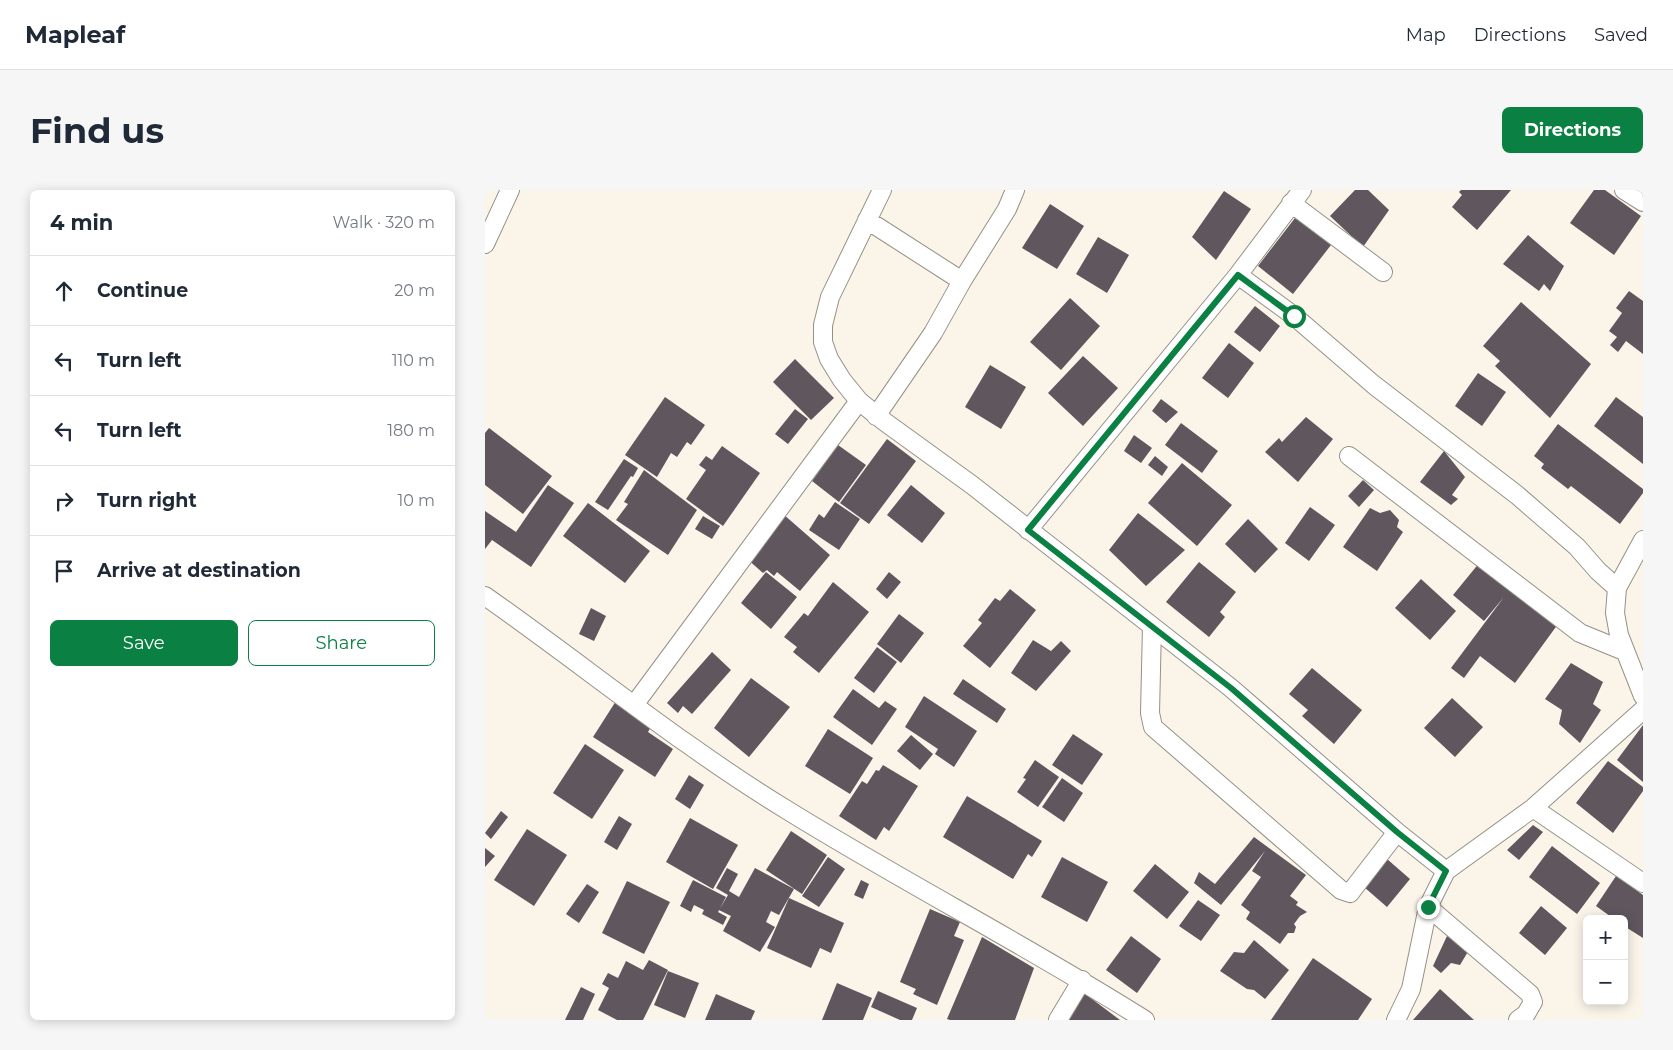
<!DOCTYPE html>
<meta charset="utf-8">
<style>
:root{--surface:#fff;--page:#f6f6f7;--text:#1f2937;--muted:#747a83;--line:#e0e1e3;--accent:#0b8043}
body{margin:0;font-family:Montserrat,sans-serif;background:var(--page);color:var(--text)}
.controls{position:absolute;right:15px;bottom:15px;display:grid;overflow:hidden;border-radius:8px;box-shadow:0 2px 12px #0003}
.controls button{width:45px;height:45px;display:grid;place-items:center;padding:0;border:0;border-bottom:1px solid var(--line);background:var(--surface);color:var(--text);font:25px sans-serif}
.stop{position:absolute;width:15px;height:15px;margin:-11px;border:4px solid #0b8043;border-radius:50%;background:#fff}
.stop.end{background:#0b8043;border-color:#fff;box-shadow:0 1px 5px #0008}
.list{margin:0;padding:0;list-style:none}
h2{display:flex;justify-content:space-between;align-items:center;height:65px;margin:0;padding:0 20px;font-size:21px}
h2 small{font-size:16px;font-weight:400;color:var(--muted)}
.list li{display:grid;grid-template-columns:32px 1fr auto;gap:15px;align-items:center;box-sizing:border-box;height:70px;padding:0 20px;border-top:1px solid var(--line)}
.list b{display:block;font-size:19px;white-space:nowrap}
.list em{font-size:16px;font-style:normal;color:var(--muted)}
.actions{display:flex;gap:10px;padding:15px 20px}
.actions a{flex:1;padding:11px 0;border:1px solid var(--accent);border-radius:8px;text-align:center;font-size:18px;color:var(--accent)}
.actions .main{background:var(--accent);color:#fff}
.icon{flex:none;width:28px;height:28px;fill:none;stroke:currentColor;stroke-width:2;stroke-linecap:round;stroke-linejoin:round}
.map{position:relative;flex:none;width:1158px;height:830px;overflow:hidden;border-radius:8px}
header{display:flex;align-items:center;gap:30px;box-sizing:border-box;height:70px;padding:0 25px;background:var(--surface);border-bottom:1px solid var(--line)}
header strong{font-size:24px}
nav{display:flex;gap:28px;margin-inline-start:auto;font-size:18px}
.intro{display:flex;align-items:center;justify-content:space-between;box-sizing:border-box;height:120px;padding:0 30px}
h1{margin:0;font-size:35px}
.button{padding:12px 22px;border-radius:8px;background:var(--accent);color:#fff;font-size:18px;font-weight:700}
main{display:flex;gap:30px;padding:0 30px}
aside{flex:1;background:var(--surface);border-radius:8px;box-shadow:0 2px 12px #0003}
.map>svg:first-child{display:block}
.building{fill:#5f565e}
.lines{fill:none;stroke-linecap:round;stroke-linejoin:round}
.minor-casing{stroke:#969186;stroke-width:20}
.minor{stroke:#fff;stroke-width:18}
.route{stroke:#0b8043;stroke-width:6}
</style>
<header>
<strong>Mapleaf</strong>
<nav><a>Map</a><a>Directions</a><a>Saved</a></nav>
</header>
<div class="intro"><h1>Find us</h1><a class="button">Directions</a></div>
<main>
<aside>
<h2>4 min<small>Walk · 320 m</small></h2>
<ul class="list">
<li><svg class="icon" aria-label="ahead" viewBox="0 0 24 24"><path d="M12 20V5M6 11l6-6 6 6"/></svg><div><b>Continue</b></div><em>20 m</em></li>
<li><svg class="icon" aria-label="left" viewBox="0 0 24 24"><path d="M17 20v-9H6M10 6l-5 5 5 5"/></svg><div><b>Turn left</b></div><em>110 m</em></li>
<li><svg class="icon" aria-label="left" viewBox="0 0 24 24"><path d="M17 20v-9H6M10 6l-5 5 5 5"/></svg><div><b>Turn left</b></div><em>180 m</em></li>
<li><svg class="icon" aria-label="right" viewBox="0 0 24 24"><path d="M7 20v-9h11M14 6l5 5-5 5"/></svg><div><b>Turn right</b></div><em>10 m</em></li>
<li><svg class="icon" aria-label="arrive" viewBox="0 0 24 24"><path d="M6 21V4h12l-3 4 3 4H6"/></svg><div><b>Arrive at destination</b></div></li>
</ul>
<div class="actions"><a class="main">Save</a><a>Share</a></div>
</aside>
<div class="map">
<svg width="1158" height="830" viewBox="0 0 1158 830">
<rect width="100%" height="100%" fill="#faf4e9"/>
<path class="building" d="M870,0H883L904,20L878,57L845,26Z
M976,0H1026L992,40L967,17L977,5L974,2Z
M1109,0H1120L1156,26L1129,65L1085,33Z
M739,1L766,19L731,70L707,47Z
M565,14L599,36L572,79L537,58Z
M810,28L846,55L808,104L773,76Z
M1043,45L1079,76L1065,101L1059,94L1054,101L1018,74Z
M613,47L644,65L622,103L591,84Z
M1144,101L1158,111V164L1141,151L1133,162L1125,155L1132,147L1124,141L1137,123L1131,118Z
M585,108L615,136L576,180L545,152Z
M1036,112L1106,174L1065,228L1010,176L1015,171L998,156Z
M770,116L795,136L775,162L749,142Z
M744,153L769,173L743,208L717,188Z
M598,166L633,198L598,236L563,203Z
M310,169L349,208L326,230L288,192Z
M505,175L541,197L516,239L480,217Z
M993,183L1021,202L997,236L970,216Z
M180,207L220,235L206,255L202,252L192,267L186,263L172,287L140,265Z
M1131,207L1158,227V274L1109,236Z
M676,209L693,222L681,233L667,221Z
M310,219L323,229L303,254L290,244Z
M821,227L848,249L813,292L780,262L794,248L797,252Z
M696,233L733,261L717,283L680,255Z
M1073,234L1158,299V303L1135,334L1086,296L1083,299L1056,278L1059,274L1049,266Z
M4,238L67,286L38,324L0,295V243Z
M649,245L667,258L656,273L639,261Z
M402,249L431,271L384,334L355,313Z
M353,255L381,275L354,312L327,291Z
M237,256L275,283L238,336L201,309L221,280L214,275L221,266L227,270Z
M959,261L980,287L967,305L973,309L966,315L935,292Z
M670,266L683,277L677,286L663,275Z
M139,269L153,278L148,287L146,286L123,320L110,312Z
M697,273L747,315L712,356L663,313Z
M159,280L212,320L183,365L131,330L143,314L139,312Z
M878,290L889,300L874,317L863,306Z
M63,295L89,313L46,377L7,350L0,359V321L31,342Z
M426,295L460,323L437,353L402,325Z
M350,312L375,329L354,360L324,340L334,324L339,328Z
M103,313L165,361L140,393L78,346Z
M825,317L850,335L824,371L800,353Z
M885,318L895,323L905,320L914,330L912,337L918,342L892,381L858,357Z
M653,323L700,360L661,396L624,360Z
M298,324L345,365L315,401L292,382L289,386L282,380L278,383L261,368Z
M218,326L235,336L227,349L210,339Z
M763,329L793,359L770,383L740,354Z
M714,372L751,402L735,422L740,427L724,447L681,412Z
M995,372L1073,434L1030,493L995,466L979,488L966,478L1019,407L999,431L968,405Z
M281,382L312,407L286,439L256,413Z
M404,382L416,392L402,409L391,399Z
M936,389L971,421L945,450L910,418Z
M348,392L384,422L334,483L308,462L312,457L299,447L319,423L323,426Z
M525,399L551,420L505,478L478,456L497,433L493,430L510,408L515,411Z
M106,418L121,426L109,451L94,444Z
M414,424L439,443L416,473L392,454Z
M548,450L566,461L576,451L586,461L551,501L526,483Z
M392,457L412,472L389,503L369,488Z
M227,462L246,480L207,524L198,516L193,523L182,513Z
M1086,473L1118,492L1108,514L1116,520L1095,553L1074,534L1077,520L1060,509Z
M827,478L877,520L849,554L817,526L823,520L804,504Z
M266,488L305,517L264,567L229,538Z
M478,489L521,519L512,533L468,504Z
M368,499L394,518L400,511L412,519L387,555L348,527Z
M439,506L492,541L469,577L450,564L453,559L420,537Z
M967,508L998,537L970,567L939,538Z
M131,511L167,535L163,542L188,559L170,587L108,547Z
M1158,535V592L1132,570Z
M343,539L388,568L365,604L320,576Z
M588,544L618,564L597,595L567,575Z
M426,545L448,564L435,580L412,561Z
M100,554L139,580L107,629L68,603Z
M550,570L574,587L553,617L532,602L541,589L538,588Z
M1123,571L1158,597V601L1128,643L1091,613Z
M398,575L433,596L404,641L399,637L391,650L354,626L377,591L382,594L391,580L394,581Z
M204,585L219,595L205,619L190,609Z
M577,588L598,603L579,632L557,617Z
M482,606L557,651L547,667L543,664L528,689L458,647Z
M16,621L23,627L6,649L0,643Z
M134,626L147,634L132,660L119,652Z
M205,628L253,655L228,699L181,672Z
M1048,635L1058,642L1034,670L1022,660Z
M42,639L82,665L49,716L9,690Z
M306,641L342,665L317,704L281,680Z
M769,647L821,685L805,706L813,712L811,715L822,722L815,726L809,734L811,737L809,743H803L795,754L761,729L765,722L756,715L776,687L767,681L780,661L736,715L709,693L714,682L730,694Z
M1067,656L1115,693L1092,724L1044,687Z
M0,658L10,666L0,677Z
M343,667L360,679L334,717L317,706Z
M577,667L623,692L602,732L556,707Z
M902,669L925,689L902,717L879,697Z
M670,674L704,702L682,729L648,701Z
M242,678L253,684L244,701L254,707L270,678L309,699L294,725L286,721L281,732L290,737L275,762L238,741L246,726L234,720L243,705L231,698Z
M1131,686L1158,705V748L1139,736V729H1129L1111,716Z
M208,690L241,707L233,722L242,727L238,735L217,724L219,720L209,715L206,722L195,716Z
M376,690L384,694L378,709L369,705Z
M142,691L185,712L159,764L117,743Z
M102,694L114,702L94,733L81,724Z
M304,708L359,733L346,763L335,758L326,778L282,758Z
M713,710L735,725L716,751L694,736Z
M1056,716L1082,738L1060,765L1034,743Z
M445,719L475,732L469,746L479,750L452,815L428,804L431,799L415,792Z
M646,746L676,769L652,803L621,780Z
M962,746L984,760L975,775L966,773L956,783L948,776Z
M497,747L549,778L530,830H465L462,829Z
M769,750L804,780L780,809L769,800L762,799L735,781L749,762L759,763Z
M828,768L887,809L873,830H786Z
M164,770L183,780L158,830H132L113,820L124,798L117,794L123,783L133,788L141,771L158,780Z
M183,781L214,793L200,828L169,815Z
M352,793L387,808L378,830H337Z
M96,797L110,804L98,830H80Z
M955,799L989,830H928Z
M393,801L432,818L427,830H415L386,817Z
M599,803L635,830H579Z
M231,804L270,821L266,830H220Z"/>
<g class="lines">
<defs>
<path id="minor" d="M397,0L345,107L338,135V152L344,169L357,190L374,211L400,232L487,295L746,498L912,642L961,681L943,717L926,799L911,830
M817,0L753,85L809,126L889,195L1032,305L1092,357L1113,381L1132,398L1130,423L1134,445L1158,506
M1139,0L1158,12
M806,13L898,82
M382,30L477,91
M0,54L25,0
M391,226L448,143L477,91L522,19L530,0
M864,266L1095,443L1139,461
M543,340L753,85
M1132,398L1158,350
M0,406C101,477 197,556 302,620C420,693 543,756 660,830
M667,436L665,523L668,537L856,700L865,703L912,642
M149,515L374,211
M1048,618L1158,693
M961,681L1048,618L1158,520
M943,717L1045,804L1048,812L1041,824L1033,830
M573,830L597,790"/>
</defs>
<use href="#minor" class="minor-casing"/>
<use href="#minor" class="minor"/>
</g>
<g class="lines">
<path class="route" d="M809,126L753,85L543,340L746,498L912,642L961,681L943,717"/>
</g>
</svg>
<div class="controls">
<button>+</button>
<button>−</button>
</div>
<div class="stop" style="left:809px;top:126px"></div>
<div class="stop end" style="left:943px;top:717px"></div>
</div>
</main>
